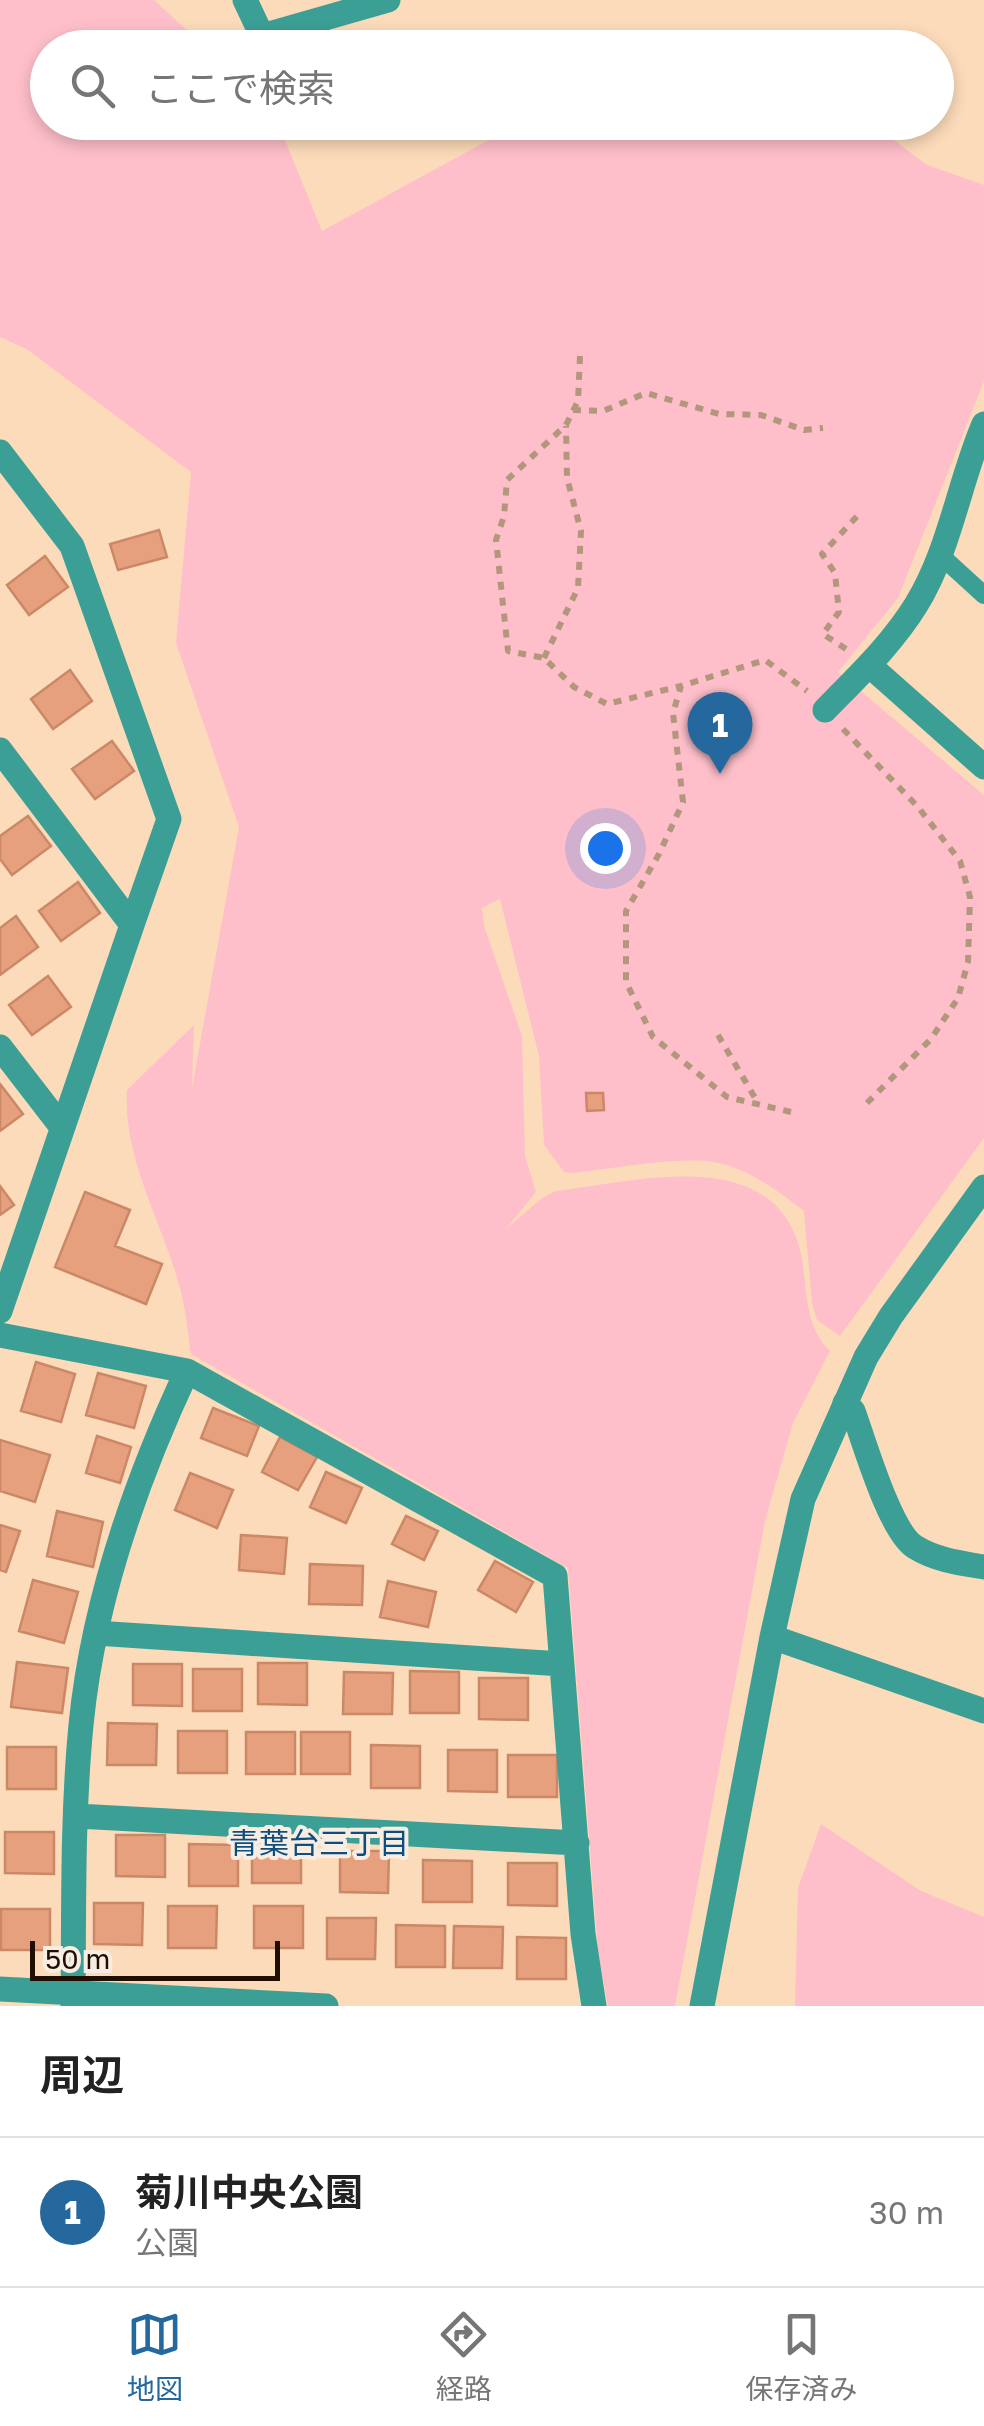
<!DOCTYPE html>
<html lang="ja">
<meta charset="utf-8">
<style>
:root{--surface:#fff;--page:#f6f6f6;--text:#222;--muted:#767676;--line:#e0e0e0;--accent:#25689d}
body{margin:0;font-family:"Golos Text","Noto Sans JP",sans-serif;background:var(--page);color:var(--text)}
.scale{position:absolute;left:30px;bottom:25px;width:250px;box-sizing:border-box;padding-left:10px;border:5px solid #210e00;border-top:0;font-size:28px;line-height:35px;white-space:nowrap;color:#210e00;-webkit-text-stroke:8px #f8ede2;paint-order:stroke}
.you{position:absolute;left:605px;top:848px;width:35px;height:35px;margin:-25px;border:8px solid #fff;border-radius:50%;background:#1a73e8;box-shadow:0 0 0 15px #1a73e833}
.badge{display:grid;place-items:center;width:65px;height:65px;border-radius:50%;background:var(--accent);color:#fff;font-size:32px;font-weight:700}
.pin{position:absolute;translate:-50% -82px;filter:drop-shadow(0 2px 5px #0008)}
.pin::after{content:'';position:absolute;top:52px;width:35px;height:30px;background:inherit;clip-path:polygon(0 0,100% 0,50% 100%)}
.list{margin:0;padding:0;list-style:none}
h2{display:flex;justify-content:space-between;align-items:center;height:130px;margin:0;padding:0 40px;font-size:42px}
h2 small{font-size:32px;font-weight:400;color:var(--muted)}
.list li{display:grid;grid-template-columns:65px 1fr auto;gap:30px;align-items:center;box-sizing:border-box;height:150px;padding:0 40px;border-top:2px solid var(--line)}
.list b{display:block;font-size:38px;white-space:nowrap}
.list p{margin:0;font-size:32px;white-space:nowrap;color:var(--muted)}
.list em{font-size:32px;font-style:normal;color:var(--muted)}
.icon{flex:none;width:55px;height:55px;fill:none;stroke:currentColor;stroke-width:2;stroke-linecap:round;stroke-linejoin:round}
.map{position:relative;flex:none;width:984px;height:2006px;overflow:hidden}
.search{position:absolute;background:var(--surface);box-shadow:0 5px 15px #0003;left:30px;right:30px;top:30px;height:110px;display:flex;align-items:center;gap:25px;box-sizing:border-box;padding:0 35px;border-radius:55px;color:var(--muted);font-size:38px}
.sheet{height:280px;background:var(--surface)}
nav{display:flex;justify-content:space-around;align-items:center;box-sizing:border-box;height:140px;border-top:2px solid var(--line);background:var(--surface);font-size:28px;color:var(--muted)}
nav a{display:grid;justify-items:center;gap:5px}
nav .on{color:var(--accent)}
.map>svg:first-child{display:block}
.green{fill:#febfca}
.building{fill:#e6a07e;stroke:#cb8867;stroke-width:2.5}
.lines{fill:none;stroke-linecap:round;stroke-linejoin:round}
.path{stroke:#b3977c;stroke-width:6;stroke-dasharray:8 8;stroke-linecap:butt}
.service{stroke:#3c9f96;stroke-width:18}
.minor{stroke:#3c9f96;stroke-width:25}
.tertiary{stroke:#3c9f96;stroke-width:25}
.labels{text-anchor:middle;stroke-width:8;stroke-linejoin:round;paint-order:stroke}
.neighbourhood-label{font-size:30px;fill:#0e4e7e;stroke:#f8ede2}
</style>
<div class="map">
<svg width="984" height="2006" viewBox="0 0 984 2006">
<rect width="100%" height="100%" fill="#fcdbba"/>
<path class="green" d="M0,0H154L205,47L48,48V122L278,123L322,231L485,142L527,123H871L927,165L984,185V381L898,598L838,672L984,795V1138L840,1336L817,1320L812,1303L804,1211C778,1191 748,1168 714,1162C680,1156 609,1169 572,1173L564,1172L544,1145L539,1056L500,899L482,908L484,926L522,1036L525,1156L536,1192L506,1229L542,1198L556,1191C642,1180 784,1141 803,1264C807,1294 806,1328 830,1351L793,1423L765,1521L675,2006H608L598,1952L568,1568L191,1354C188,1333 186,1312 181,1292C164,1224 123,1162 127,1090L194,1025L192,1088L239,827L176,643L191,472L28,350L0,337Z
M821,1824L921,1891L984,1917V2006H795L798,1888Z"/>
<path class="building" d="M159,530L167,557L118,570L110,544Z
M45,556L68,587L29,615L7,585Z
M70,670L92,701L53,729L31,699Z
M112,741L134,771L95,799L72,769Z
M28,816L51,846L12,875L0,859V836Z
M78,882L100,913L61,941L39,911Z
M16,916L38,947L0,975V928Z
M48,976L71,1007L32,1035L9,1005Z
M0,1084L23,1114L0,1131Z
M586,1093H603L604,1110L587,1111Z
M0,1186L14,1205L0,1215Z
M85,1192L130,1210L115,1246L162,1264L146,1304L55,1267Z
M36,1362L75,1374L61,1422L21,1411Z
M98,1373L146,1386L134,1428L86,1415Z
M213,1408L259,1426L247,1456L201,1438Z
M97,1436L131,1447L120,1483L86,1473Z
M280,1437L317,1457L298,1490L262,1472Z
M0,1440L50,1455L35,1502L0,1491Z
M326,1472L362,1488L346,1523L310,1507Z
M190,1473L233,1490L217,1528L175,1510Z
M57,1511L103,1522L93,1567L47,1556Z
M406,1516L438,1531L424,1560L392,1544Z
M0,1525L20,1531L6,1572L0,1570Z
M241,1535L287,1538L284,1574L239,1570Z
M495,1561L533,1582L516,1612L478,1590Z
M310,1564L363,1566L362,1605L309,1604Z
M33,1580L78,1592L64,1643L19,1631Z
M388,1581L436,1592L428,1627L380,1617Z
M17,1662L68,1668L62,1713L11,1707Z
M258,1663H307V1705L258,1704Z
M133,1664H182V1706L133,1705Z
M193,1669H242V1711H193Z
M410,1671L459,1672V1713H410Z
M344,1672L393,1673L392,1714H343Z
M479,1678H528V1720L479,1719Z
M108,1723L157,1724L156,1765H107Z
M178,1731H227V1773H178Z
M246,1732H295V1774H246Z
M301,1732H350V1774H301Z
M371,1745L420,1746V1788H371Z
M7,1747H56V1789H7Z
M448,1750H497V1792L448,1791Z
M508,1755H557V1797H508Z
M5,1832H54V1874L5,1873Z
M116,1835H165V1877L116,1876Z
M252,1841H301V1883H252Z
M189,1844L238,1845V1886H189Z
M340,1851H389L388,1893L340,1892Z
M423,1860L472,1861V1902H423Z
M508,1863H557V1906L508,1905Z
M94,1903H143L142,1945L94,1944Z
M168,1906H217L216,1948H168Z
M254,1906H303V1948H254Z
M1,1909H50V1950H1Z
M327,1918H376L375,1959H327Z
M396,1925L445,1926V1967H396Z
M454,1926L503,1927L502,1968H453Z
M517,1937L566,1938V1979H517Z"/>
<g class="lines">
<path class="path" d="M580,356L578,401L566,425L507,480L504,516L496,540L508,651L544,658L574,687L607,704L681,686
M573,410L603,411L646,393L719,414L761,415L804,430L823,428
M846,649L823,634L839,612L835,573L822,554L861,512
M544,658L578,588L581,531L567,478L566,426
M843,729L918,807L960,861L970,897L968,962L958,998L931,1039L867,1103
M718,1035L758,1103
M791,1112L727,1097L653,1037L626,982V911L659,854L683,802L673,713L681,686L765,660L807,691"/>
<path class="service" d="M939,554L984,595"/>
<path class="minor" d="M245,0L262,36L388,0
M0,452L72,546L169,819L132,925
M869,665L984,767
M825,710C857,677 892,644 916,605C950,550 959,482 984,424
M0,750L132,925L0,1311
M0,1047L61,1126
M0,1335L187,1371L555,1576L583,1934L594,2006
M845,1403L853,1411C864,1441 890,1532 915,1547C936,1560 960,1563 984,1567
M96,1633L562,1664
M77,1816L577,1843
M0,1989L326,2006
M73,2006C74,1913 72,1818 81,1725C93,1602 135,1482 187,1371"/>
<path class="tertiary" d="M772,1637L984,1711
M702,2006L772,1637L803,1499L866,1357L891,1316L984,1187"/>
</g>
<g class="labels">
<g class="neighbourhood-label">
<text x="319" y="1854">青葉台三丁目</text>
</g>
</g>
</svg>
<div class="scale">50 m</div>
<div class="you"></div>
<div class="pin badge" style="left:720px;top:774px">1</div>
<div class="search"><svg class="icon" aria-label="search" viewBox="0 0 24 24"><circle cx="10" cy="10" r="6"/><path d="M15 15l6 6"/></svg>ここで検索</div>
</div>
<section class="sheet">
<h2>周辺<small></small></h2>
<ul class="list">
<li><span class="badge">1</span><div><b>菊川中央公園</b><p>公園</p></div><em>30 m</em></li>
</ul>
</section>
<nav>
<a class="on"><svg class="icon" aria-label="map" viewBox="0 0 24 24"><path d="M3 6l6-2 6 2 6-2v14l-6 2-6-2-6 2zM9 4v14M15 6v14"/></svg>地図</a>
<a><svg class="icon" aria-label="directions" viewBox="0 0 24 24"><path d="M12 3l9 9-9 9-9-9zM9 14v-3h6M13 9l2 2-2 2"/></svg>経路</a>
<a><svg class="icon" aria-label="saved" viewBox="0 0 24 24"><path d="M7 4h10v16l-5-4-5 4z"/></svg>保存済み</a>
</nav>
